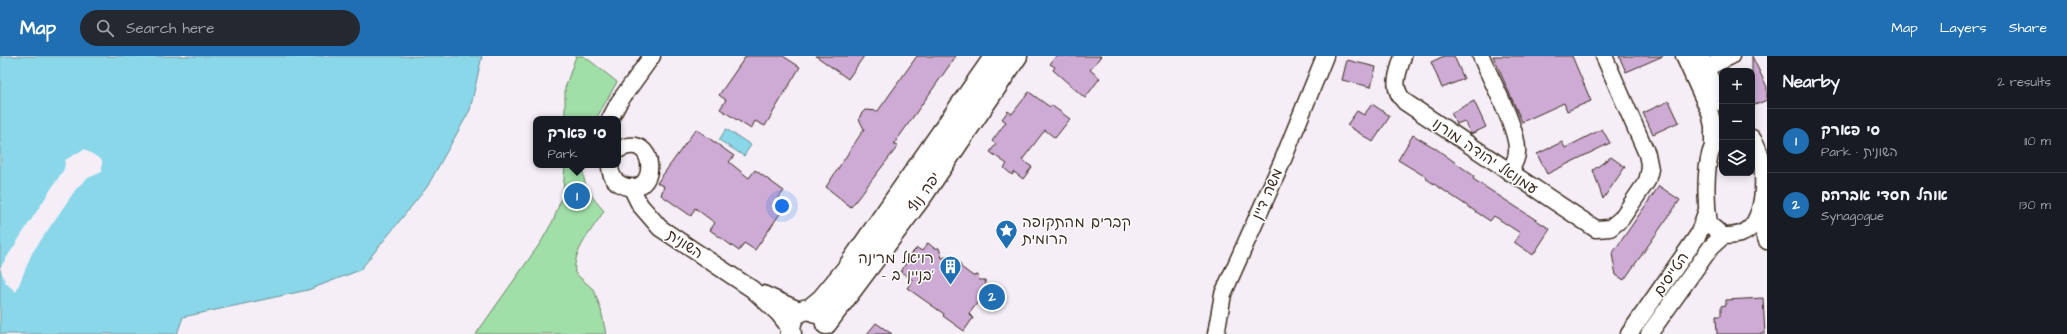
<!DOCTYPE html>
<meta charset="utf-8">
<style>
:root{--surface:#171b24;--page:#242831;--text:#f1f3f6;--muted:#9ea1a6;--line:#363941;--accent:#1f6fb2}
body{margin:0;font-family:"Architects Daughter","Playpen Sans Hebrew",sans-serif;background:var(--page);color:var(--text)}
.controls{position:absolute;right:12px;top:12px;display:grid;overflow:hidden;border-radius:8px;box-shadow:0 2px 10px #0003}
.controls button{width:36px;height:36px;display:grid;place-items:center;padding:0;border:0;border-bottom:1px solid var(--line);background:var(--surface);color:var(--text);font:20px sans-serif}
.you{position:absolute;left:782px;top:150px;width:14px;height:14px;margin:-10px;border:3px solid #fff;border-radius:50%;background:#1a73e8;box-shadow:0 0 0 6px #1a73e833}
.badge{display:grid;place-items:center;width:26px;height:26px;border-radius:50%;background:var(--accent);color:#fff;font-size:13px;font-weight:700}
.pin{position:absolute;translate:-50% -50%;border:2px solid #fff;box-shadow:0 1px 4px #0006}
.popup{position:absolute;left:533px;top:60px;width:88px;height:52px;box-sizing:border-box;display:grid;place-content:center;border-radius:8px;background:var(--surface);filter:drop-shadow(0 1px 3px #0005);font-size:13px;white-space:nowrap;color:var(--muted)}
.popup b{font-size:15px;color:var(--text)}
.popup::after{content:'';position:absolute;left:50%;top:100%;margin-left:-8px;border:8px solid transparent;border-top-color:var(--surface)}
.list{margin:0;padding:0;list-style:none}
h2{display:flex;justify-content:space-between;align-items:center;height:52px;margin:0;padding:0 16px;font-size:17px}
h2 small{font-size:13px;font-weight:400;color:var(--muted)}
.list li{display:grid;grid-template-columns:26px 1fr auto;gap:12px;align-items:center;box-sizing:border-box;height:64px;padding:0 16px;border-top:1px solid var(--line)}
.list b{display:block;font-size:15px;white-space:nowrap}
.list p{margin:0;font-size:13px;white-space:nowrap;color:var(--muted)}
.list em{font-size:13px;font-style:normal;color:var(--muted)}
.icon{flex:none;width:22px;height:22px;fill:none;stroke:currentColor;stroke-width:2;stroke-linecap:round;stroke-linejoin:round}
.map{position:relative;flex:none;width:1767px;height:278px;overflow:hidden}
header{display:flex;align-items:center;gap:24px;box-sizing:border-box;height:56px;padding:0 20px;background:var(--accent);color:#fff}
header strong{font-size:19px}
nav{display:flex;gap:22px;margin-inline-start:auto;font-size:14px}
.search{width:280px;height:36px;background:var(--page);display:flex;align-items:center;gap:10px;box-sizing:border-box;padding:0 14px;border-radius:22px;color:var(--muted);font-size:15px}
main{display:flex}
aside{flex:1;background:var(--surface)}
.map>svg:first-child{display:block}
.green{fill:#a0dfa8;stroke:#6e8463}
.water{fill:#8ad7e9;stroke:#6a9298}
.pier{fill:#f5eef7}
.building{fill:#cdabd5;stroke:#3b2a1e}
.lines{fill:none;stroke-linecap:round;stroke-linejoin:round}
.minor-casing{stroke:#3b2a1e;stroke-width:19}
.major-casing{stroke:#3b2a1e;stroke-width:23}
.minor{stroke:#fff;stroke-width:16}
.major{stroke:#fff;stroke-width:20}
.labels{text-anchor:middle;stroke-width:3;stroke-linejoin:round;paint-order:stroke}
.street-label{font-size:15px;fill:#3b2a1e;stroke:#fff}
.poi-label{font-size:15px;fill:#3b2a1e;stroke:#fff;text-anchor:start}
</style>
<header>
<strong>Map</strong>
<div class="search"><svg class="icon" aria-label="search" viewBox="0 0 24 24"><circle cx="10" cy="10" r="6"/><path d="M15 15l6 6"/></svg>Search here</div>
<nav><a>Map</a><a>Layers</a><a>Share</a></nav>
</header>
<main>
<div class="map">
<svg width="1767" height="278" viewBox="0 0 1767 278">
<rect width="100%" height="100%" fill="#f5eef7"/>
<filter id="ink" filterUnits="userSpaceOnUse"><feTurbulence type="fractalNoise" baseFrequency=".025" numOctaves="2"/><feDisplacementMap in="SourceGraphic" scale="8" xChannelSelector="R" yChannelSelector="G"/><feConvolveMatrix kernelMatrix="1 2 1 2 8 2 1 2 1" color-interpolation-filters="sRGB"/></filter>
<g filter="url(#ink)">
<path class="green" d="M576,0H584L617,26L596,63H565V32Z
M565,109H583C582,130 591,140 604,155C593,173 572,195 575,217L594,234L601,254L606,278H476L541,186L554,163L563,137Z"/>
<path class="water" d="M0,0H482L470,54L427,131L360,214L308,234L183,261L177,278H0Z
M726,73L751,89L744,100L719,84Z"/>
<path class="pier" d="M84,93L102,104V116L86,123L76,133L32,197L16,236L6,227L0,212L64,113L65,104Z"/>
<path class="building" d="M746,0H783L800,11L765,70L755,65L751,73L720,53L726,44L719,39Z
M816,0H864L848,23Z
M917,0H956L894,88L898,90L851,151L826,131L864,73L859,63L861,58L865,54L878,55Z
M1056,0H1101L1090,14L1100,22L1085,42L1053,14L1055,11L1050,8Z
M1444,0H1454L1464,23L1442,32L1431,6Z
M1493,0H1572L1591,45L1567,55L1564,47L1522,66Z
M1619,0H1663L1626,16Z
M1752,0L1767,31V44L1755,49L1752,42Z
M1347,4L1376,11L1371,31L1342,24Z
M1029,36L1050,51L1051,49L1070,63L1055,82L1045,74L1022,104L1032,111L1023,123L1014,116L1012,119L1004,112L1007,108L990,96L996,88L992,85L1006,66L1002,63L1008,55L1012,58Z
M1474,45L1486,71L1471,78L1464,65L1457,68L1451,57Z
M1669,45L1679,66L1653,78L1643,57Z
M1372,48L1390,60L1373,86L1347,69L1357,55L1364,59Z
M696,73L734,100L729,106L749,122L755,114L784,135L778,142L786,149L755,194L744,187L739,195L710,174L715,167L695,152L691,160L661,139L664,130L657,127Z
M1602,73L1610,87L1547,118L1537,98L1562,86L1565,92Z
M1413,79L1435,92L1474,120L1473,123L1550,173L1533,199L1514,186L1520,177L1494,160L1490,165L1425,122L1426,121L1398,104Z
M1611,101L1625,111L1603,143L1593,114Z
M1659,130L1680,144L1624,224L1616,219L1612,198Z
M928,187L934,192H939L942,202L950,200L951,210L960,207L961,211L973,220L978,219L979,224H985L986,229H992L993,233L1003,240L994,253L980,243L969,258L973,262L964,275L943,260L944,258L907,232L913,224L901,216L912,197L917,192L922,195Z
M1763,242L1765,278H1717L1716,260H1721V250L1726,249V244Z
M876,267L892,278H867Z"/>
<g class="lines">
<defs>
<path id="minor" d="M1403,0C1398,18 1390,31 1405,46L1596,173L1610,172L1621,163L1647,125L1650,113L1647,98L1604,0
M1481,0C1490,22 1517,71 1517,93C1518,102 1513,109 1509,116
M1684,0L1710,57L1713,70V92
M1700,0L1722,47
M1706,12L1731,0
M610,63L619,46L652,0
M1722,80C1702,89 1706,149 1709,168L1723,180C1734,180 1745,179 1752,170C1767,149 1767,102 1752,82
M610,109C610,118 613,125 622,129C659,146 659,72 618,94
M631,131L640,149L660,172L752,233L778,257L790,272
M1760,154L1761,169L1767,185
M763,238L801,255
M1216,278L1223,238L1282,106L1325,0
M1629,278L1698,179L1707,154
M1649,278L1711,191L1723,180"/>
<path id="major" d="M810,253L822,243L846,214L995,0
M826,268L924,137L1017,0
M791,278C788,264 796,254 810,253L821,259"/>
</defs>
<use href="#minor" class="minor-casing"/>
<use href="#major" class="major-casing"/>
<use href="#minor" class="minor"/>
<use href="#major" class="major"/>
</g>
</g>
<defs>
<symbol id="sight-pin" viewBox="-11 -11 22 30"><path d="M0 17L-7.5 6A9.5 9.5 0 1 1 7.5 6Z" fill="#1f6fb2" stroke="#fff"/><path d="M0-6L1.8-2.2L6-1.7L2.9 1.2L3.7 5.4L0 3.3L-3.7 5.4L-2.9 1.2L-6-1.7L-1.8-2.2Z" fill="#fff"/></symbol>
<symbol id="building-pin" viewBox="-11 -11 22 30"><path d="M0 17L-7.5 6A9.5 9.5 0 1 1 7.5 6Z" fill="#1f6fb2" stroke="#fff"/><path d="M-4-6H4V6H1V3H-1V6H-4ZM-2.5-4.3h1.7v1.8h-1.7ZM.8-4.3h1.7v1.8H.8ZM-2.5-1h1.7V.8h-1.7ZM.8-1h1.7V.8H.8Z" fill="#fff"/></symbol>
</defs>
<g fill-rule="evenodd">
<use href="#sight-pin" x="994" y="162" width="25" height="34"/>
<use href="#building-pin" x="938" y="198" width="25" height="34"/>
</g>
<g class="labels">
<g class="street-label">
<text transform="translate(1485 100) rotate(34)" y="5">עמנואל יהודה מורנו</text>
<text transform="translate(924 136) rotate(-55)" y="5">יפה נוף</text>
<text transform="translate(1267 138) rotate(-66)" y="5">משה דיין</text>
<text transform="translate(685 188) rotate(33)" y="5">השונית</text>
<text transform="translate(1671 218) rotate(-55)" y="5">הטייסים</text>
</g>
<g class="poi-label">
<text x="1022" y="171">קברים מהתקופה<tspan x="1022" dy="17">הרומית</tspan></text>
<text x="934" y="207" text-anchor="end">רויאל מרינה<tspan x="934" dy="17">- בניין ב'</tspan></text>
</g>
</g>
</svg>
<div class="controls">
<button>+</button>
<button>−</button>
<button><svg class="icon" aria-label="layers" viewBox="0 0 24 24"><path d="M12 4l9 5-9 5-9-5zM3 14l9 5 9-5"/></svg></button>
</div>
<div class="you"></div>
<div class="pin badge" style="left:577px;top:140px">1</div>
<div class="popup"><b>סי פארק</b>Park</div>
<div class="pin badge" style="left:992px;top:241px">2</div>
</div>
<aside>
<h2>Nearby<small>2 results</small></h2>
<ul class="list">
<li><span class="badge">1</span><div><b>סי פארק</b><p>Park · השונית</p></div><em>110 m</em></li>
<li><span class="badge">2</span><div><b>אוהל חסדי אברהם</b><p>Synagogue</p></div><em>130 m</em></li>
</ul>
</aside>
</main>
